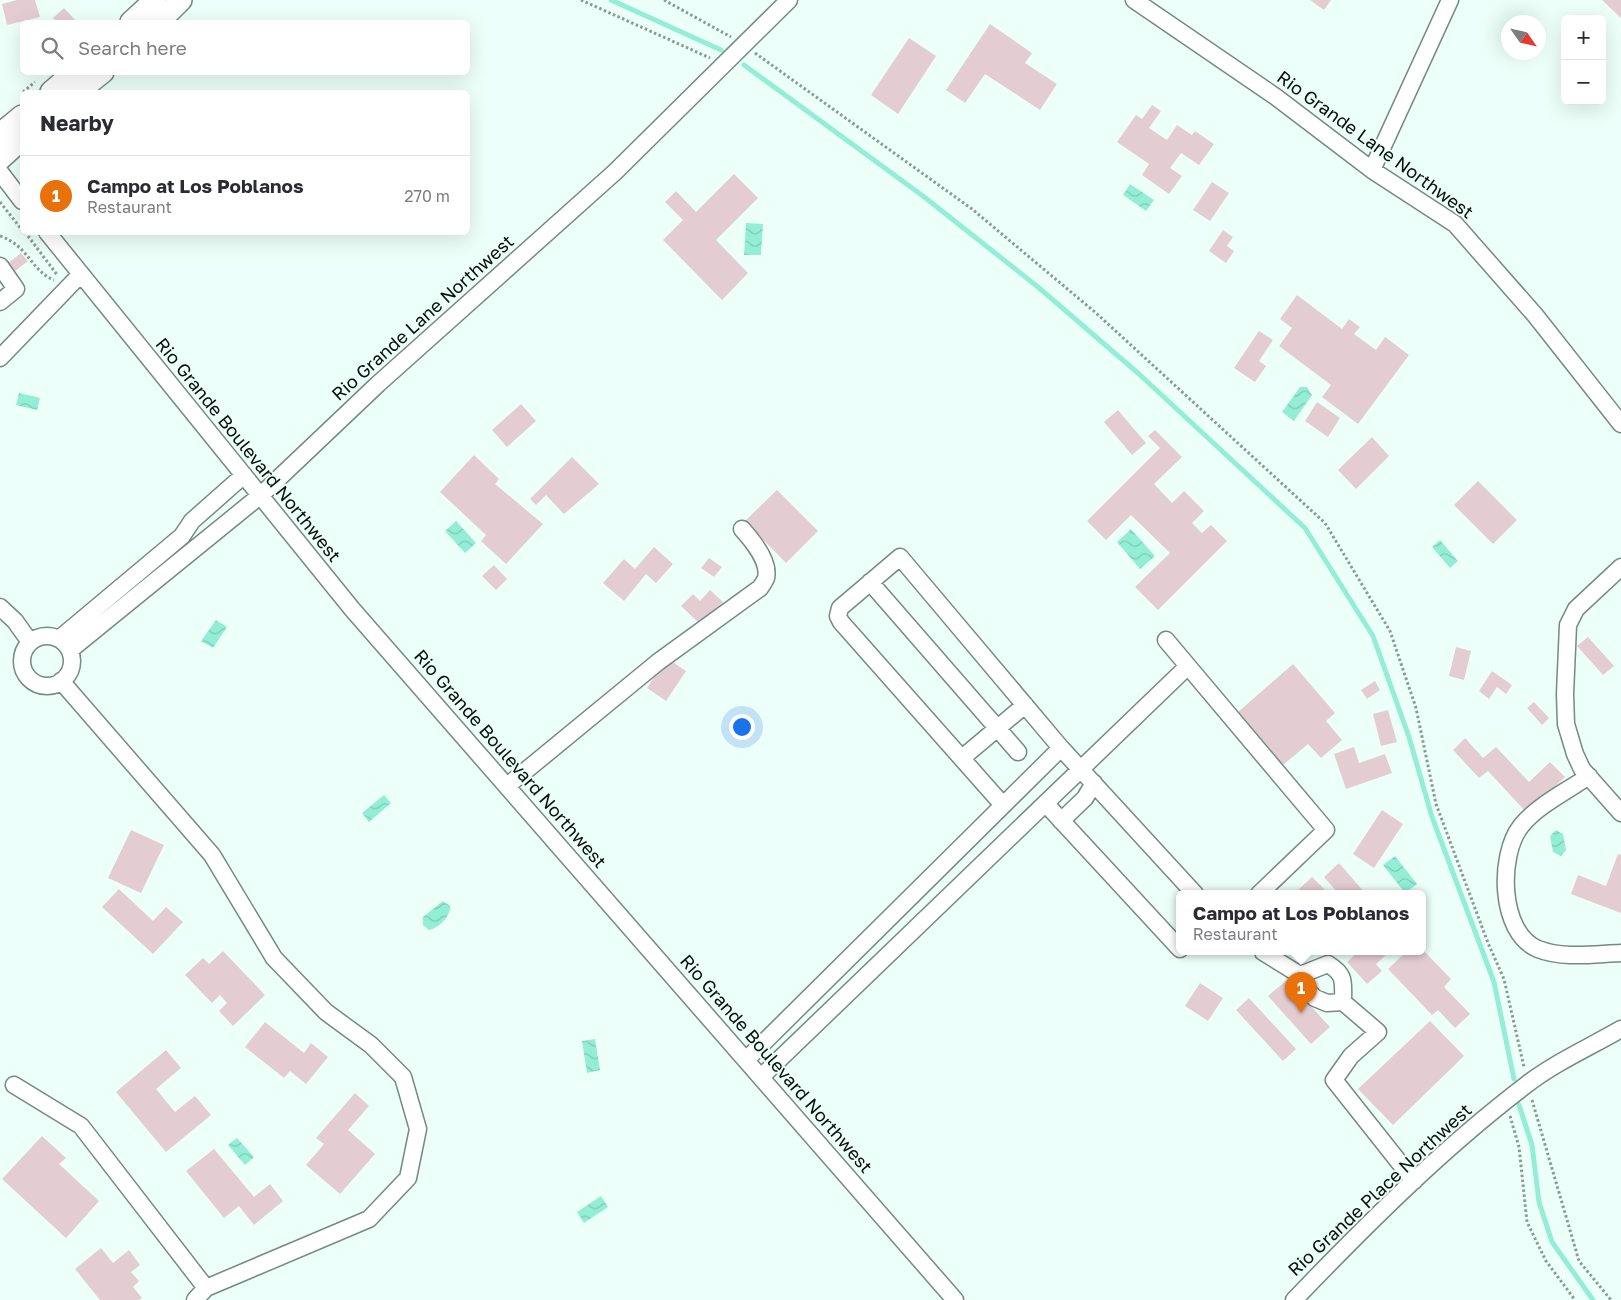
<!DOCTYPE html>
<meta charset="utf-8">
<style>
:root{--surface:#fff;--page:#f2f2f3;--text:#2b2b33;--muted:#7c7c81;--line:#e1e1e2;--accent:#7c3aed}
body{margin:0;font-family:"Golos Text",sans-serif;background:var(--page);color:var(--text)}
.controls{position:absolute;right:15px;top:15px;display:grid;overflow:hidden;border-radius:8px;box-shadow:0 5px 20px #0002}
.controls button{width:45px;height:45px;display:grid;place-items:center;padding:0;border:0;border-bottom:1px solid var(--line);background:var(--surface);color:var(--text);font:25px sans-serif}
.compass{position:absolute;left:1501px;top:15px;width:45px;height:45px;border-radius:50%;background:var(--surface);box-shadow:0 5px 20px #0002;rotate:124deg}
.you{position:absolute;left:741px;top:726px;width:18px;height:18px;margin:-12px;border:4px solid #fff;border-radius:50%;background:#1a73e8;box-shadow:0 0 0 8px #1a73e833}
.badge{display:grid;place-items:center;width:32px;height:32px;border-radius:50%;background:var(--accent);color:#fff;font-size:16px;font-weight:700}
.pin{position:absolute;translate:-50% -41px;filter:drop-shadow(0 1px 2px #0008)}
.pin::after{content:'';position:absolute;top:26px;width:18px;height:15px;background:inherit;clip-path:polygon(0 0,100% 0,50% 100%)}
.popup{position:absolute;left:1176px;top:890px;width:250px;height:65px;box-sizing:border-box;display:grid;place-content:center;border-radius:8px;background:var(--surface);filter:drop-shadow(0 1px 4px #0005);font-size:16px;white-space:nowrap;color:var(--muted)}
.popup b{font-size:19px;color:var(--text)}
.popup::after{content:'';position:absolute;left:50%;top:100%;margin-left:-10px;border:10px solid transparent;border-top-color:var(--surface)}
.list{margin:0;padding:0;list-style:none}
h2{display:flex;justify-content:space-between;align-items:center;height:65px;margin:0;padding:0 20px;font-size:21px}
h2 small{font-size:16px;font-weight:400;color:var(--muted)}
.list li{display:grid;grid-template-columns:32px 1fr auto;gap:15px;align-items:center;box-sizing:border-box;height:80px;padding:0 20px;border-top:1px solid var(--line)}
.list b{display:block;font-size:19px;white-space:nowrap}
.list p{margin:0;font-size:16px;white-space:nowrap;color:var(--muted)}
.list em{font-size:16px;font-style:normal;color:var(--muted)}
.icon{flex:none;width:28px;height:28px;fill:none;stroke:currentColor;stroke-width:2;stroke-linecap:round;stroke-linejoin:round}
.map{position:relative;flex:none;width:1621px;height:1300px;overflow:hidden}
.search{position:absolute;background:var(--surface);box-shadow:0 5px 20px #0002;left:20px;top:20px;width:450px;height:55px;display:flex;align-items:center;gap:12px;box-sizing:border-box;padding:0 18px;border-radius:8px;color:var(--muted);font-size:19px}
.panel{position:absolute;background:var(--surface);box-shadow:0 5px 20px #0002;left:20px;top:90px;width:450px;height:145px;border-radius:8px}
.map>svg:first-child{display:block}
.water{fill:url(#water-waves)}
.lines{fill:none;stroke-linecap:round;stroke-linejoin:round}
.stream{stroke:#93eed5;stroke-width:5}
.building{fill:#e4cdd2}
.minor-casing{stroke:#758a84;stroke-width:19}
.major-casing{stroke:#758a84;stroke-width:24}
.path{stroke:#8c9995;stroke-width:3;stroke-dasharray:2.5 2.5;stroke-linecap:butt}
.minor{stroke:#fff;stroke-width:16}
.major{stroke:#fff;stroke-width:21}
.labels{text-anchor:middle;stroke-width:4;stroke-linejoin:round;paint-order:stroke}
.street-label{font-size:18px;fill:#080f0d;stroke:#ecfff9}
</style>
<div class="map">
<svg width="1621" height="1300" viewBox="0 0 1621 1300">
<defs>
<pattern id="water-waves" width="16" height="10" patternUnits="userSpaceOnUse" patternTransform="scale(1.25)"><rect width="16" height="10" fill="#93eed5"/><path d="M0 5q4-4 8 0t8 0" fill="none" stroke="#7dcbb6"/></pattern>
</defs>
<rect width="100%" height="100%" fill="#ecfff9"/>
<path class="water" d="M1130,184L1154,200L1146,211L1123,195Z
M746,223L763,224L761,255H744Z
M1300,387H1307L1312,395L1294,421L1282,412Z
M19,393L40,398L37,410L16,405Z
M456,521L476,543L465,553L445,531Z
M1131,529L1155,556L1140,569L1117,542Z
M1440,540L1458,561L1450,568L1432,547Z
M216,620L227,627L213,648L201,641Z
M384,795L391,803L369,822L362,813Z
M1556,830L1563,834L1566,850L1561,856L1553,852L1550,836Z
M1395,856L1417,884L1405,893L1383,865Z
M443,901L450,906C451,916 439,928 429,930L423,925V917Z
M595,1039L600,1070L587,1073L582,1041Z
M237,1138L254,1157L245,1165L228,1145Z
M601,1196L608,1207L584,1223L577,1212Z"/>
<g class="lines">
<path class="stream" d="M611,0L721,50
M744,65L923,196L1038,287L1139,374L1305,528L1373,636L1409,737L1432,817L1494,982L1514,1079
M1519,1105L1532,1145L1539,1202L1552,1242L1593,1300"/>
</g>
<path class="building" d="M17,0H35L40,17L7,25L2,4Z
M1310,0H1331L1324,10Z
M1602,0H1621V18Z
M64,8L77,22H57L53,18Z
M990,24L1032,53L1025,63L1057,84L1040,110L985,74L965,103L946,90Z
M909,38L936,56L898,114L871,95Z
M1152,105L1161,111L1149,128L1167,140L1177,125L1192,135L1195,131L1214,144L1199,165L1181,153L1170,168L1182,176L1169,194L1142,175L1149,164L1117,142L1136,115L1142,119Z
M734,174L758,198L716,240L748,273L722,300L663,240L683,220L665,202L676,191L696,212Z
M1212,182L1229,193L1210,221L1193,210Z
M1223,230L1233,237L1227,246L1234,251L1226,263L1209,251Z
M21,253L28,261L14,272L7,264Z
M1297,295L1342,329L1349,319L1360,327L1354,334L1376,350L1385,337L1409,355L1358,424L1322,397L1331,385L1279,346L1292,328L1280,319Z
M1259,331L1273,340L1259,361L1266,366L1255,382L1234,368Z
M1317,402L1340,418L1328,437L1305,421Z
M521,404L536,421L507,447L492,430Z
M1118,410L1146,443L1132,455L1104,422Z
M1155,430L1182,457L1154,484L1172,503L1184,491L1204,511L1192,523L1202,533L1211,525L1227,541L1158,610L1135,587L1170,553L1131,515L1106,540L1087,521L1160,448L1148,436Z
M1372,437L1389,456L1356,489L1338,470Z
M474,455L499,479L495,484L543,524L506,564L481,541L486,535L440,492Z
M572,457L599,484L564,514L546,495L536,505L530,499Z
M1478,481L1517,520L1493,544L1454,505Z
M777,490L818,531L786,563L745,521Z
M654,547L673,564L656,583L646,574L624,601L603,583L624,559L635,569Z
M709,558L722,567L714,577L701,568Z
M494,565L507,579L496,590L482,576Z
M710,590L723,602L701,625L681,606L693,594L700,601Z
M1588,637L1614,666L1603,675L1577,646Z
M1456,647L1471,651L1464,680L1449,676Z
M667,658L686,671L666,701L647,688Z
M1293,664L1335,713L1326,721L1342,740L1321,758L1308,744L1283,765L1238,712Z
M1492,671L1512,685L1506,694L1497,687L1489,699L1479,691Z
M1375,681L1380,690L1367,699L1361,690Z
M1534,702L1549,718L1542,725L1527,708Z
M1388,710L1397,742L1381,746L1373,714Z
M1465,738L1483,758L1496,747L1529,782L1550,762L1565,777L1527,813L1488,771L1479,778L1453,750Z
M1354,747L1359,763L1385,754L1392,773L1346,789L1334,754Z
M1382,810L1403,824L1374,868L1353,854Z
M131,830L164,845L141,893L108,878Z
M1618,854L1621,855V913L1571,894L1578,875L1606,886Z
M1339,863L1366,894H1339L1324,877Z
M1312,877L1329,894H1300L1297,891Z
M119,889L153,921L166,907L183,922L153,954L102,907Z
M1422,949L1451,979L1444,987L1470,1014L1455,1028L1438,1010L1432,1015L1388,969L1406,952H1422Z
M223,951L265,995L233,1026L219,1011L227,1003L220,995L212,1003L185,975L203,958L209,964Z
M1358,952H1389L1376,964L1382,971L1367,984L1347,962Z
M1287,980L1330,1027L1311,1044L1268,996Z
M1200,983L1223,998L1208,1021L1185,1006Z
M1249,998L1296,1049L1283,1061L1236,1010Z
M1430,1021L1464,1056L1393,1125L1358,1089Z
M265,1022L304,1053L311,1043L328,1057L306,1084L290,1071L284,1078L245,1047Z
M166,1050L181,1068L156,1089L175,1112L195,1096L211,1115L166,1152L116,1092Z
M355,1093L369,1106L348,1130L375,1154L340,1194L306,1165L324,1144L316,1138Z
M42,1136L66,1158L59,1164L99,1201L66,1238L2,1179Z
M214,1149L254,1197L270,1184L283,1201L254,1225L239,1206L224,1218L186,1171Z
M101,1248L113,1263L129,1250L140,1265L131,1272L139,1281L133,1287L142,1298L139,1300H100L75,1269Z"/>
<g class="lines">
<defs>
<path id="minor" d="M1134,0L1276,97L1372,170L1455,224L1535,315L1621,424
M1372,170L1450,0
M0,172L22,201
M47,232L352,609L955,1300
M0,266L16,289L0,302
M0,358L80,275
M1621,567L1576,609L1568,625L1565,694L1566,724L1575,754L1582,769L1621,813
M870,582L1018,752
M0,607L15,621L30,642
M22 661a25 25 0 1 1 50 0a25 25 0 1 1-50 0Z
M59,639L182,536L192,521L244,475
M1166,640L1326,830L1259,894
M70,650L261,495L378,384L615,172L789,0
M61,681L212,855L274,958L326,1012L371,1045L403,1077L418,1129L408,1178L369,1219L206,1288L195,1300
M962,758L1025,705
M1589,776C1567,791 1538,805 1521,826C1498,855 1499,933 1538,949C1563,959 1594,954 1621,953
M507,786L658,662L760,588C762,585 765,581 766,578C770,562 752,540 742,529
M1002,804L841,622L838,616L840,608L900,557L1061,748L1195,894
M1046,804L1180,949
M1061,821L1085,798L1094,783
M1263,952L1300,975L1305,988L1315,998L1327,1003L1343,1002L1378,1032L1351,1056L1334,1080L1414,1181
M1300,975L1328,964C1346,975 1343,982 1343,1002
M746,1060L1061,748
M761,1077L1188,666
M14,1085L81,1126L206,1288
M1294,1300C1367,1224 1442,1149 1526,1085C1554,1063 1590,1047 1621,1029"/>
<path id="major" d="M131,22L155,0
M159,22L181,0
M51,92L74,72
M78,92L103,72
M0,134L22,116
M0,159L22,139"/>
</defs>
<use href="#minor" class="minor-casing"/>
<use href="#major" class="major-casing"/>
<path class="path" d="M581,0L710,58
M664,0L731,37
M755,53L972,209L1096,313L1325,523L1390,631L1416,708L1436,804L1488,943L1504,979L1524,1067
M23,92L35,82
M0,202L22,230
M25,232L58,276
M0,236C29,246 31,271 54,280
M1532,1100L1579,1261L1611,1300
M1510,1116L1519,1147L1527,1222L1546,1261L1575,1300"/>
<use href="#minor" class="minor"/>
<use href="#major" class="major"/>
</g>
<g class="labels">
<g class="street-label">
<text transform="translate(1375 145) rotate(36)" y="6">Rio Grande Lane Northwest</text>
<text transform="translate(423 318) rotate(-42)" y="6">Rio Grande Lane Northwest</text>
<text transform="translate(248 450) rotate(51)" y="6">Rio Grande Boulevard Northwest</text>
<text transform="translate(510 759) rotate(49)" y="6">Rio Grande Boulevard Northwest</text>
<text transform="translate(776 1064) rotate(49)" y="6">Rio Grande Boulevard Northwest</text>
<text transform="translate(1380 1190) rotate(-43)" y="6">Rio Grande Place Northwest</text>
</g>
</g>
</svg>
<div class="controls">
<button>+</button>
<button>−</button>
</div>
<svg class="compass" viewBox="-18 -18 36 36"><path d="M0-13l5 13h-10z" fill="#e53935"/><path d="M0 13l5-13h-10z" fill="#7c7c81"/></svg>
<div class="you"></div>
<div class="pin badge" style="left:1301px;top:1013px;background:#e8710a">1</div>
<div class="popup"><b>Campo at Los Poblanos</b>Restaurant</div>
<div class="search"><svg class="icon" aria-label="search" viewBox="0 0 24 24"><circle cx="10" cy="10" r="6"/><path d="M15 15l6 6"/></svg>Search here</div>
<section class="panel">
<h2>Nearby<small></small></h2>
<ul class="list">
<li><span class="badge" style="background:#e8710a">1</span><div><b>Campo at Los Poblanos</b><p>Restaurant</p></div><em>270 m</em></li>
</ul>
</section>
</div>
